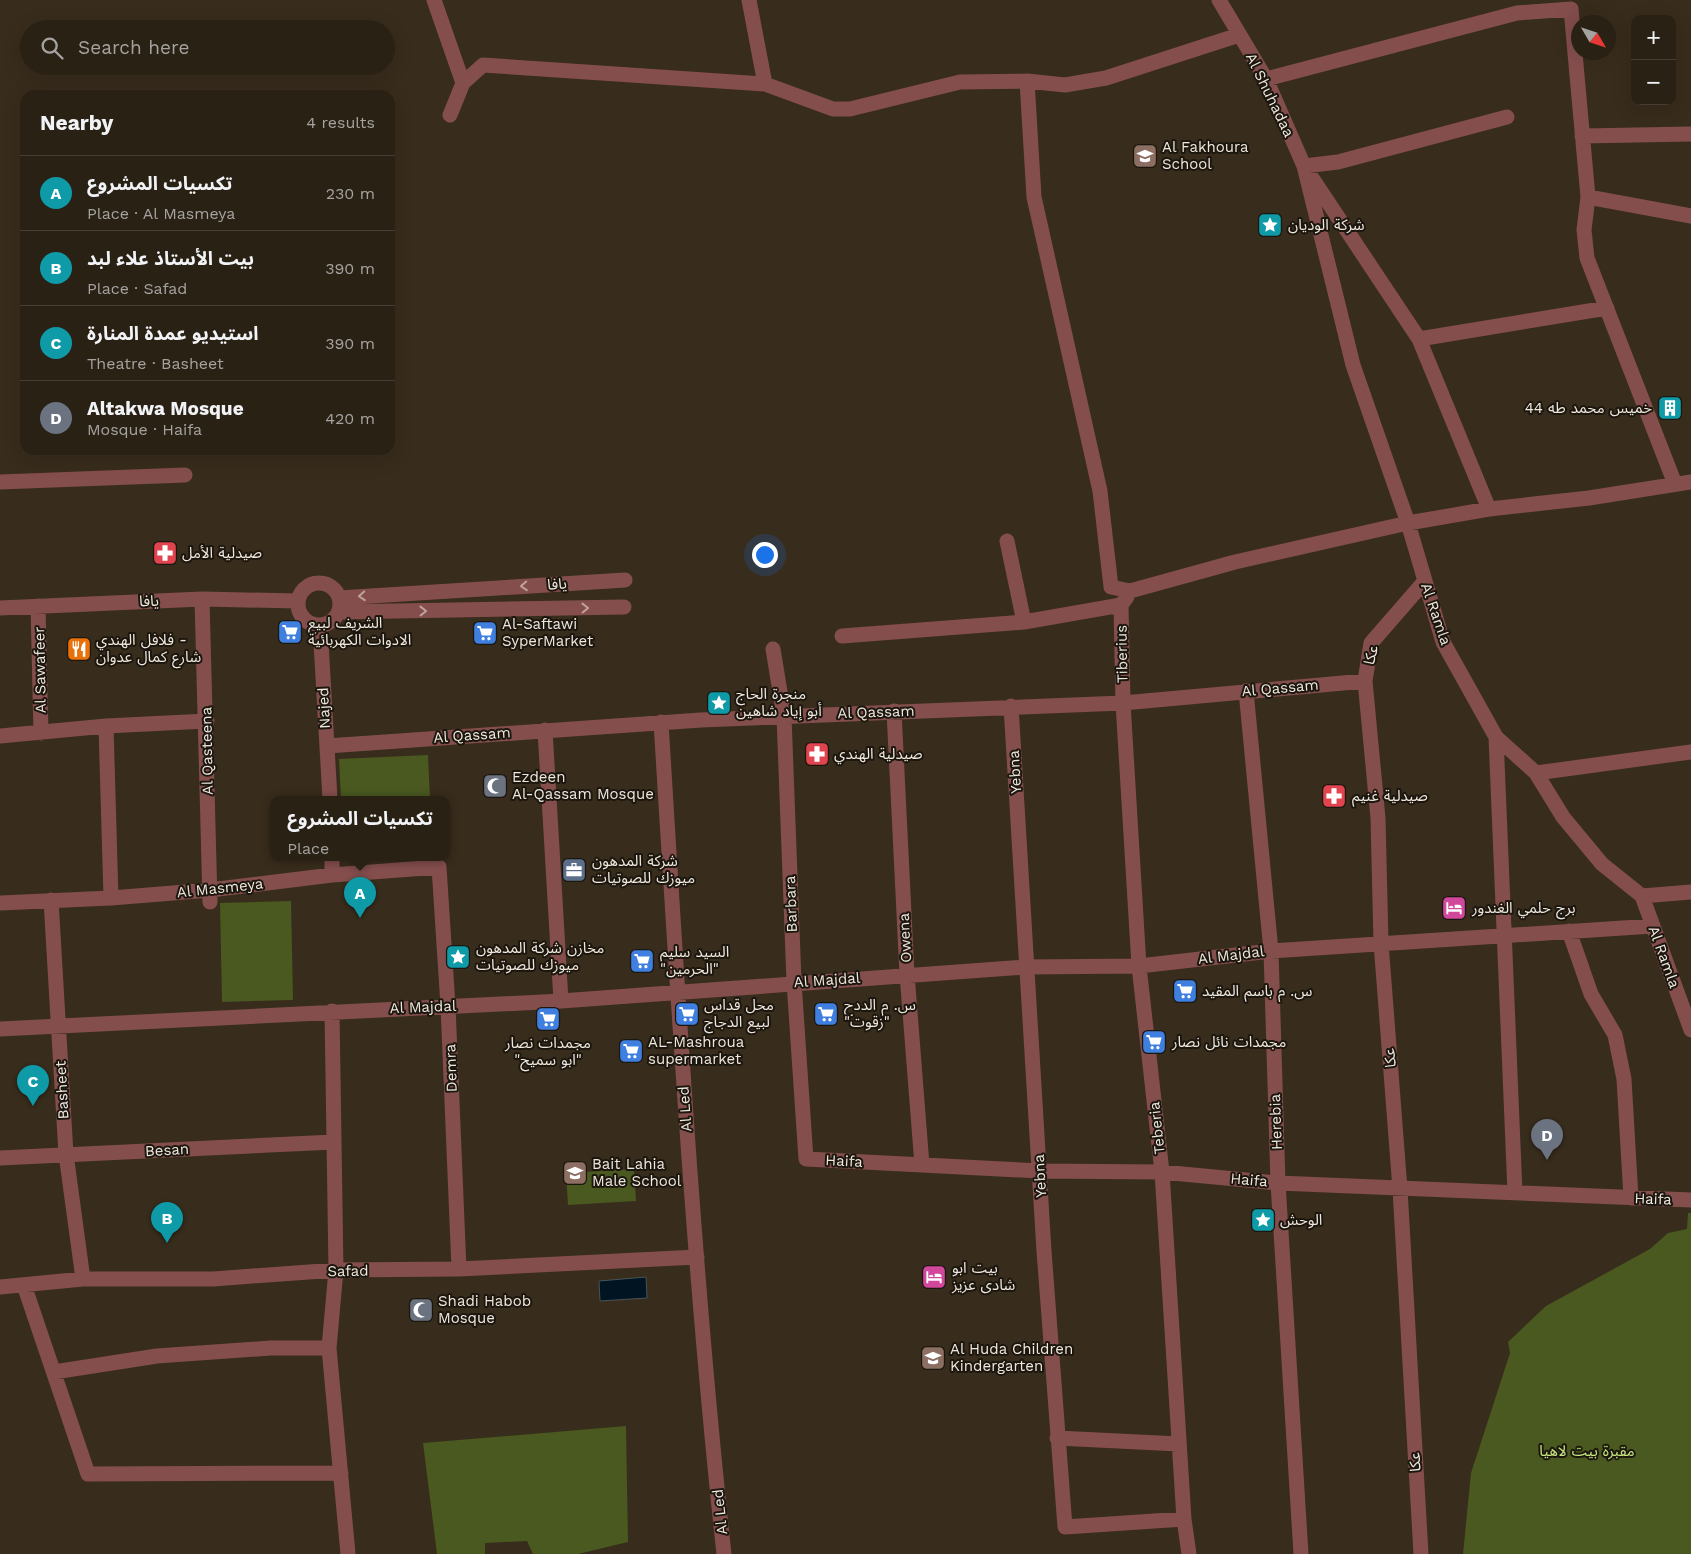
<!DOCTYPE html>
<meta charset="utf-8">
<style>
:root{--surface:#2a2115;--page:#32291e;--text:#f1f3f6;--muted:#a5a3a0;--line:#463e34;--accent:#0b8043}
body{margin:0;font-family:"Work Sans","Noto Sans Arabic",sans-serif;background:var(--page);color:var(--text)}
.controls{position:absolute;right:15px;top:15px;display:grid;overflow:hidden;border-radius:10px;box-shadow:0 5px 20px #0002}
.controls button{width:45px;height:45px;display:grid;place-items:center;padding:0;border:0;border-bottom:1px solid var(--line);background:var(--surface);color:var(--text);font:25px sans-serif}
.compass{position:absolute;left:1571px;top:15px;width:45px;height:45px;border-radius:50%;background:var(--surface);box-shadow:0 5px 20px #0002;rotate:129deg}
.you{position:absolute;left:764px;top:554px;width:18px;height:18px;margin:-12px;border:4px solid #fff;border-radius:50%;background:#1a73e8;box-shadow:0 0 0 8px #1a73e833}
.badge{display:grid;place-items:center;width:32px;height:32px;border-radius:50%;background:var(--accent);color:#fff;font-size:16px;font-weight:700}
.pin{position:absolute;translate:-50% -41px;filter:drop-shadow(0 1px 2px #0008)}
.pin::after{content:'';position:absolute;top:26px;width:18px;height:15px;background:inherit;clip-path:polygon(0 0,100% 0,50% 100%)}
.popup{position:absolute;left:270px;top:796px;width:180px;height:65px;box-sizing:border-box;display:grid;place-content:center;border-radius:10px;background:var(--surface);filter:drop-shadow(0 1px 4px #0005);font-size:16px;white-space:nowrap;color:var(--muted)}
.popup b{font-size:19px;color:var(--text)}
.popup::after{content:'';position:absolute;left:50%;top:100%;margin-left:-10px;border:10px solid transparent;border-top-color:var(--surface)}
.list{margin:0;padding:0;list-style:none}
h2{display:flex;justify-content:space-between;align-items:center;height:65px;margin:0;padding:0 20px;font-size:21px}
h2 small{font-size:16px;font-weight:400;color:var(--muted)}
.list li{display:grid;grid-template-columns:32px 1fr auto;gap:15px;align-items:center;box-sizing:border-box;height:75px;padding:0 20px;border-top:1px solid var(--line)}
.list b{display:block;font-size:19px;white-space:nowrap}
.list p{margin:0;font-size:16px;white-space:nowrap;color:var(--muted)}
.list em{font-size:16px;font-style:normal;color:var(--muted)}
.icon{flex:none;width:28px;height:28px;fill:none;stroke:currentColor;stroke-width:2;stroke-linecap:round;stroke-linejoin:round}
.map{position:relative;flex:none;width:1691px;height:1554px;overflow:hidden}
.search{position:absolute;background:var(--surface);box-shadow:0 5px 20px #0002;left:20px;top:20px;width:375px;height:55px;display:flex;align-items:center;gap:12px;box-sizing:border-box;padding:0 18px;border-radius:28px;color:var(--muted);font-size:19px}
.panel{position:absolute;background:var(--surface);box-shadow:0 5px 20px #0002;left:20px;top:90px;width:375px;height:365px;border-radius:15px}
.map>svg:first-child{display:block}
.green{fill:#49591f}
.water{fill:#001521;stroke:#485459}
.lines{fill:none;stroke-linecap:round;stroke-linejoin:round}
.minor{stroke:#844e4d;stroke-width:15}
.oneway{stroke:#bfa29c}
.labels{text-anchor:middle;stroke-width:4;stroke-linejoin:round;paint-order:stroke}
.street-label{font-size:15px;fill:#efe7dd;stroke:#1b160e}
.poi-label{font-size:15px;fill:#efe7dd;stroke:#1b160e;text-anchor:start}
.park-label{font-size:15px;fill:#c7e680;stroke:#1b160e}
</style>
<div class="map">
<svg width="1691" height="1554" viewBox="0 0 1691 1554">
<rect width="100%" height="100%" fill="#382c1c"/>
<path class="green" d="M428,755L430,799H341L339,759Z
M344,857H432L344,861Z
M291,901L293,1000L222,1002L220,903Z
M634,1169L636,1201L568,1205L566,1173Z
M1688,1213H1691V1554H1463L1471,1473L1510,1353L1508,1342L1546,1306L1650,1249L1668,1233L1687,1229Z
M626,1426L628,1542L578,1554H533L527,1541L485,1543V1554H437L423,1443Z"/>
<path class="water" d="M646,1277L647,1298L600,1301L599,1281Z"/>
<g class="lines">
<path class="minor" d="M434,0L463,83
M749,0L765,84
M1219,0L1266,79L1304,166L1353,365L1408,523L1443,642L1496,737L1536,773L1563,817L1602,864L1642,896L1691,1030
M1266,79L1517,13L1571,9L1588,197
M1027,81L1034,197L1100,491L1111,587L1130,591L1235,562L1408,523L1489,509L1589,498L1691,482
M450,115L463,83L483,65L765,84L833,109H850L960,82L1027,81L1065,85L1106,78L1239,35
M1582,136L1691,134
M1304,166L1338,162L1507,117
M1310,175L1419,339L1489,509
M1419,339L1607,308
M0,482L185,475
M1675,484L1587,258L1584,230L1588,197L1691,216
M1007,541L1024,622
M298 604a21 21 0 1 1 42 0a21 21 0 1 1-42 0Z
M339,598L625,580
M202,599L210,902
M1121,605L1123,703L1139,966L1162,1172L1184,1519L1189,1554
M38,606L41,733
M0,608L202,599L297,601
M339,612L624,607
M320,625L330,799
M842,636L1024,622L1121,605L1127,597
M773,649L784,716L794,982L806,1159L1040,1171L1162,1172L1278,1183L1691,1200
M1246,691L1271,951L1278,1183L1301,1554
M1011,706L1044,1251L1065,1527L1184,1519
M894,711L907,974L922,1165
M661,722C678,1000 694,1278 724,1554
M106,726L111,898
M545,730L561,1001
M0,736L106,726L207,721
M1496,737L1515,1193
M327,746L701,720L1123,703L1365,681
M1536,773L1691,752
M332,857V875
M1642,896L1691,892
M51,900L66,1154L83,1279
M0,903L111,898L210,890L332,875L439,867L448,1006L459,1269
M1569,931L1591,994L1615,1035L1624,1079L1631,1198
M332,1011L336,1270L329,1348L348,1554
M0,1029L561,1001L1025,967L1139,966L1271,951L1653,926
M0,1158L334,1142
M24,1285L88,1474L341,1473
M0,1287L83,1279H213L336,1270L459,1269L697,1257
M54,1372L157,1356L271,1348H329
M1057,1438L1179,1444
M1421,1554L1400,1189L1381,943L1378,818L1365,681L1371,643L1424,582"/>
</g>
<defs><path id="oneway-chevron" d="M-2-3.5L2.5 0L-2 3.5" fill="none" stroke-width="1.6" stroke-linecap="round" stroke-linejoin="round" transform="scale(1.25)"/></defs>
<g class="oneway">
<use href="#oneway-chevron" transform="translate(524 586) rotate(176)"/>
<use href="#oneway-chevron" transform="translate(362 596) rotate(176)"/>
<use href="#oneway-chevron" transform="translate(585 608) rotate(-1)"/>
<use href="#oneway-chevron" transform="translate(423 611) rotate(-1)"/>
</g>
<defs>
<symbol id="school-square" viewBox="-11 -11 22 22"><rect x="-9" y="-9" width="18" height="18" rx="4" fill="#8d6e63" stroke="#1b160e"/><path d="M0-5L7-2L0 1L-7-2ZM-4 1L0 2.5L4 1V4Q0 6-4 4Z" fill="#fff"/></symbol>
<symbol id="sight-square" viewBox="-11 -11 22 22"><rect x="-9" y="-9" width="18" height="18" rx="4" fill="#0f9aa8" stroke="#1b160e"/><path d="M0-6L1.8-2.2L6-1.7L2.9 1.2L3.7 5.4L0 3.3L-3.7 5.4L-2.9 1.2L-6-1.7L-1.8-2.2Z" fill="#fff"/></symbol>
<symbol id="building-square" viewBox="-11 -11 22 22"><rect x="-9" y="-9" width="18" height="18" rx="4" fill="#0f9aa8" stroke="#1b160e"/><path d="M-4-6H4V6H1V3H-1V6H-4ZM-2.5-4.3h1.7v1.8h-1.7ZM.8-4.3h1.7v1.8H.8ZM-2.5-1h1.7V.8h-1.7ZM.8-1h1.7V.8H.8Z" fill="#fff"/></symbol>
<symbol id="pharmacy-square" viewBox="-11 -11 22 22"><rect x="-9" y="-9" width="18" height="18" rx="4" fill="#e0444e" stroke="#1b160e"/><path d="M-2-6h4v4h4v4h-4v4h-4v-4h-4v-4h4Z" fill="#fff"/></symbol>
<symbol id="supermarket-square" viewBox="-11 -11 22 22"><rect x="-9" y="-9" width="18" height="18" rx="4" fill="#3f7fe0" stroke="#1b160e"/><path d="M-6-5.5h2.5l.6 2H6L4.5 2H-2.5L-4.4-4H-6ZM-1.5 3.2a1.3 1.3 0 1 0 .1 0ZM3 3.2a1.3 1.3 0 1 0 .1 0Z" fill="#fff"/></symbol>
<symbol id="restaurant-square" viewBox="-11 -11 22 22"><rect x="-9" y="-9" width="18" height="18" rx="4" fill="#e8710a" stroke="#1b160e"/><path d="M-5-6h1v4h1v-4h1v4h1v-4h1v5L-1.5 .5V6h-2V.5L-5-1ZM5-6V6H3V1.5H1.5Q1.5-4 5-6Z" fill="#fff"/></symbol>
<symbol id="mosque-square" viewBox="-11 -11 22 22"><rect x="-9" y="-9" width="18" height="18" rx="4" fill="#6b7280" stroke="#1b160e"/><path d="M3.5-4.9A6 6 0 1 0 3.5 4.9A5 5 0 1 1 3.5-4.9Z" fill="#fff"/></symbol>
<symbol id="office-square" viewBox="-11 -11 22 22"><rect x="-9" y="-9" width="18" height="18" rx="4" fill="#5c6f8a" stroke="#1b160e"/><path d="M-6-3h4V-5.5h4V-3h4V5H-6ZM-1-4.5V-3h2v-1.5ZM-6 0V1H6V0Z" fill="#fff"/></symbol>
<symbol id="hotel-square" viewBox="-11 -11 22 22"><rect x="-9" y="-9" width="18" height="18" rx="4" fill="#d1479c" stroke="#1b160e"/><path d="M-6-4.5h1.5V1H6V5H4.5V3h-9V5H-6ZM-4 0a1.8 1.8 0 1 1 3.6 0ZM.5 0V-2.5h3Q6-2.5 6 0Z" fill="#fff"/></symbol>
</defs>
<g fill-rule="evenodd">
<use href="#school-square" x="1131" y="142" width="28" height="28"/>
<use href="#sight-square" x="1256" y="211" width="28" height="28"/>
<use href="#building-square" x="1656" y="394" width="28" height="28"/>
<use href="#pharmacy-square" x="151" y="539" width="28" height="28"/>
<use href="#supermarket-square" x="276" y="618" width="28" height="28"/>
<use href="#supermarket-square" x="471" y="619" width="28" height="28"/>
<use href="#restaurant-square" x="65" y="635" width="28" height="28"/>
<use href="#sight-square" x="705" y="689" width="28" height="28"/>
<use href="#pharmacy-square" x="803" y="740" width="28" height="28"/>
<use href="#mosque-square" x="481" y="772" width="28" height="28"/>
<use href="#pharmacy-square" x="1320" y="782" width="28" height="28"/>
<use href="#office-square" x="560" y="856" width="28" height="28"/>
<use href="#hotel-square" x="1440" y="894" width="28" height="28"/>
<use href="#sight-square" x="444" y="943" width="28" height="28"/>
<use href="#supermarket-square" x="628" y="947" width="28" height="28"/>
<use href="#supermarket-square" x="1171" y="977" width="28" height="28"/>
<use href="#supermarket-square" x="673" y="1000" width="28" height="28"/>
<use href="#supermarket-square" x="812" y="1000" width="28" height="28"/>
<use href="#supermarket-square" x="534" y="1005" width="28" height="28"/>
<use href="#supermarket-square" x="1140" y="1028" width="28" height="28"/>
<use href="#supermarket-square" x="617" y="1037" width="28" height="28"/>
<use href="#school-square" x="561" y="1159" width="28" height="28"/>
<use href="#sight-square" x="1249" y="1206" width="28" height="28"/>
<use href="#hotel-square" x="920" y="1263" width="28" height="28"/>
<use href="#mosque-square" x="407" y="1296" width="28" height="28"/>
<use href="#school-square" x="919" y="1344" width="28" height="28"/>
</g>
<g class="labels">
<g class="street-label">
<text transform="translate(1270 95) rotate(64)" y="5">Al Shuhadaa</text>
<text transform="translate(557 584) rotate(-4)" y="5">يافا</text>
<text transform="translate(149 601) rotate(-2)" y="5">يافا</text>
<text transform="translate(1436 614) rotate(71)" y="5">Al Ramla</text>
<text transform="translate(1122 654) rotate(-91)" y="5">Tiberius</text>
<text transform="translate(1371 655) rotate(-76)" y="5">عكا</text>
<text transform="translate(40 670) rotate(-91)" y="5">Al Sawafeer</text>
<text transform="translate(1280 688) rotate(-5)" y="5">Al Qassam</text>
<text transform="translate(324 708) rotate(-93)" y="5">Najed</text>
<text transform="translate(876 712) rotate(-2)" y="5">Al Qassam</text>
<text transform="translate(472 735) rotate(-4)" y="5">Al Qassam</text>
<text transform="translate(207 751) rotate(-91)" y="5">Al Qasteena</text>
<text transform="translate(1015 772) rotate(-93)" y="5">Yebna</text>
<text transform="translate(220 888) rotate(-6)" y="5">Al Masmeya</text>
<text transform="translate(791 904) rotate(-92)" y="5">Barbara</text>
<text transform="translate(905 938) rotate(-93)" y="5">Owena</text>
<text transform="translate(1231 955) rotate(-7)" y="5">Al Majdal</text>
<text transform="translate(1664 957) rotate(70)" y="5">Al Ramla</text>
<text transform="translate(827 980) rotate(-4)" y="5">Al Majdal</text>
<text transform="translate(423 1007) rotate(-2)" y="5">Al Majdal</text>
<text transform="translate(1390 1058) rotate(-95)" y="5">عكا</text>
<text transform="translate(451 1068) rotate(-92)" y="5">Demra</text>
<text transform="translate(62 1090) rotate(-93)" y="5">Basheet</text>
<text transform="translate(685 1109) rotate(-94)" y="5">Al Led</text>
<text transform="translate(1276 1122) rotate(-92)" y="5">Herebia</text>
<text transform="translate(1157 1128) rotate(-96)" y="5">Teberia</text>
<text transform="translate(167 1150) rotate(-3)" y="5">Besan</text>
<text transform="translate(844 1161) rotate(3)" y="5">Haifa</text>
<text transform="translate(1040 1176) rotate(-93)" y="5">Yebna</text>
<text transform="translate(1249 1180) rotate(5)" y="5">Haifa</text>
<text transform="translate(1653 1199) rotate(2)" y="5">Haifa</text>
<text transform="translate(348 1271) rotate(-1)" y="5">Safad</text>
<text transform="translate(1415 1462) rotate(-93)" y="5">عكا</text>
<text transform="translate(720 1512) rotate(-96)" y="5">Al Led</text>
</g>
<g class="poi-label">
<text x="1162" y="152">Al Fakhoura<tspan x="1162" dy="17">School</tspan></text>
<text x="1288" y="230">شركة الوديان</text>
<text x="1652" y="413" text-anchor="end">خميس محمد طه 44</text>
<text x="182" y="558">صيدلية الأمل</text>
<text x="308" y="628">الشريف لبيع<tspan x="308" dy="17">الادوات الكهربائية</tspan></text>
<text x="502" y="629">Al-Saftawi<tspan x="502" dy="17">SyperMarket</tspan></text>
<text x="96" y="645">فلافل الهندي -<tspan x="96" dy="17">شارع كمال عدوان</tspan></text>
<text x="736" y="699">منجرة الحاج<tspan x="736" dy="17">أبو إياد شاهين</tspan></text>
<text x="834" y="759">صيدلية الهندي</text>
<text x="512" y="782">Ezdeen<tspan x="512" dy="17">Al-Qassam Mosque</tspan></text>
<text x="1352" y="801">صيدلية غنيم</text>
<text x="592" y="866">شركة المدهون<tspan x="592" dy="17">ميوزك للصوتيات</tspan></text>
<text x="1472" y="913">برج حلمي الغندور</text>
<text x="476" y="953">مخازن شركة المدهون<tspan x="476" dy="17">ميوزك للصوتيات</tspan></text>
<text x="660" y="957">السيد سليم<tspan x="660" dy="17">"الحرمين"</tspan></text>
<text x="1202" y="996">س. م باسم المقيد</text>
<text x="704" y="1010">محل قداس<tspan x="704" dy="17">لبيع الدجاج</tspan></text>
<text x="844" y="1010">س. م الددح<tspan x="844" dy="17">"زقوت"</tspan></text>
<text x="648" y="1047">AL-Mashroua<tspan x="648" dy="17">supermarket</tspan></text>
<text x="1172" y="1047">مجمدات نائل نصار</text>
<text x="548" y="1048" text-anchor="middle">مجمدات نصار<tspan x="548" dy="17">"ابو سميح"</tspan></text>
<text x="592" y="1169">Bait Lahia<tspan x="592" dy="17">Male School</tspan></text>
<text x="1280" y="1225">الوحش</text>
<text x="952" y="1273">بيت ابو<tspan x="952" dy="17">شادى عزيز</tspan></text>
<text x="438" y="1306">Shadi Habob<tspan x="438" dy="17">Mosque</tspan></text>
<text x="950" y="1354">Al Huda Children<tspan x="950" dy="17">Kindergarten</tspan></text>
</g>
<g class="park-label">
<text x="1587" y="1456">مقبرة بيت لاهيا</text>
</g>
</g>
</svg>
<div class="controls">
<button>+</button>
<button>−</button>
</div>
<svg class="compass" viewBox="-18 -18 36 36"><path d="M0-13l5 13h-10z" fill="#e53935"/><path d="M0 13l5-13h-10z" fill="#a5a3a0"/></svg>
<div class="you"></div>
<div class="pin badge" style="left:360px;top:918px;background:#0f9aa8">A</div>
<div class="popup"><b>تكسيات المشروع</b>Place</div>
<div class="pin badge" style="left:167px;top:1243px;background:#0f9aa8">B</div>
<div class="pin badge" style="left:33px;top:1106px;background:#0f9aa8">C</div>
<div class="pin badge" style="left:1547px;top:1160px;background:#6b7280">D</div>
<div class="search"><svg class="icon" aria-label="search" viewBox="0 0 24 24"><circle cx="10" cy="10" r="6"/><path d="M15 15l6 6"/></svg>Search here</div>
<section class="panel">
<h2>Nearby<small>4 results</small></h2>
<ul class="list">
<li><span class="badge" style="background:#0f9aa8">A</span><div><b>تكسيات المشروع</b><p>Place · Al Masmeya</p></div><em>230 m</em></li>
<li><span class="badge" style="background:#0f9aa8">B</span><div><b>بيت الأستاذ علاء لبد</b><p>Place · Safad</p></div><em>390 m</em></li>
<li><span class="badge" style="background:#0f9aa8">C</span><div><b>استيديو عمدة المنارة</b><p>Theatre · Basheet</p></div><em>390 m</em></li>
<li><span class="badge" style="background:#6b7280">D</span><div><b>Altakwa Mosque</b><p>Mosque · Haifa</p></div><em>420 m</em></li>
</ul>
</section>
</div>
